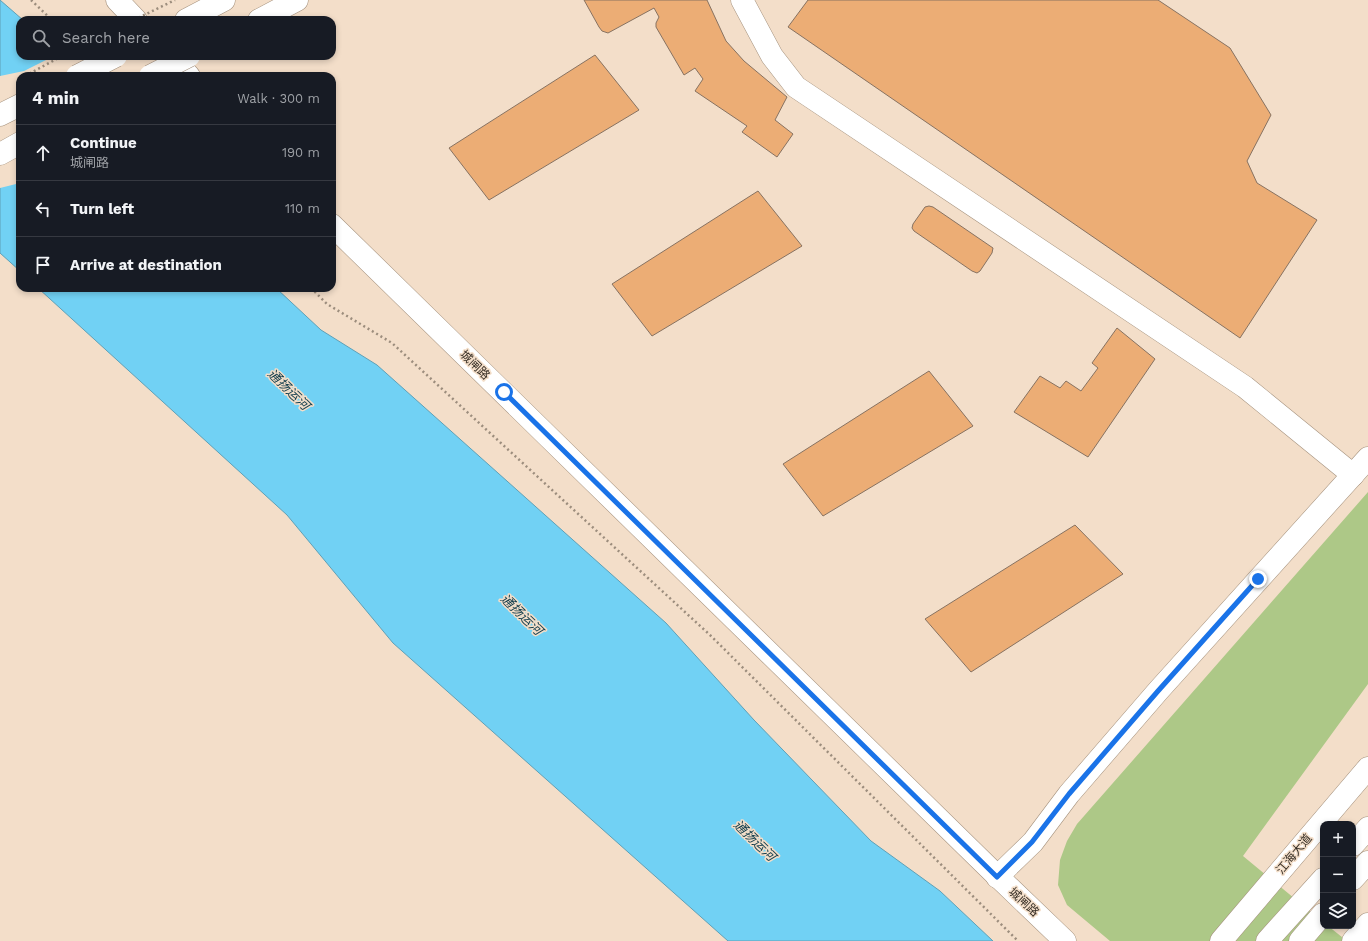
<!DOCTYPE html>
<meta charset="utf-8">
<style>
:root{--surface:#171b24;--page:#242831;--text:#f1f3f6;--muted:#9ea1a6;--line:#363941}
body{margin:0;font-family:"Work Sans","Noto Sans SC",sans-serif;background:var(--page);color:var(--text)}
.controls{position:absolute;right:12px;bottom:12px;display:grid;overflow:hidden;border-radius:8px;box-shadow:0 2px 6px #0003}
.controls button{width:36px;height:36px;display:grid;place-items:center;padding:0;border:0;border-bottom:1px solid var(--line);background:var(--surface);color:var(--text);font:20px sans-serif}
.stop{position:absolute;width:12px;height:12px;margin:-9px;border:3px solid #1a73e8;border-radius:50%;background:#fff}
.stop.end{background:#1a73e8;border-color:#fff;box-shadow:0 1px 4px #0008}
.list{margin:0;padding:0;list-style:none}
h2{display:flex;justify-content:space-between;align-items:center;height:52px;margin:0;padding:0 16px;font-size:17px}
h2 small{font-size:13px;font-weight:400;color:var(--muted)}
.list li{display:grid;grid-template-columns:26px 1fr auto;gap:12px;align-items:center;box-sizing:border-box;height:56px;padding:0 16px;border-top:1px solid var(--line)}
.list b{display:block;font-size:15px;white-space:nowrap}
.list p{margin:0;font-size:13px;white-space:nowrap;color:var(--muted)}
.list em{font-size:13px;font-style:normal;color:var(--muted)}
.icon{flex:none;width:22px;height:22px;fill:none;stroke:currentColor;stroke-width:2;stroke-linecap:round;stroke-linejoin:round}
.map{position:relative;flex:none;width:1368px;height:941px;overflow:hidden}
.search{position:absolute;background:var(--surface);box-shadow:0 2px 6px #0003;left:16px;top:16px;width:320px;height:44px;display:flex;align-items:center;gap:10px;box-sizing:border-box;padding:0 14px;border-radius:12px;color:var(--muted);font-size:15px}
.panel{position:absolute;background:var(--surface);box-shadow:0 2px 6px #0003;left:16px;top:72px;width:320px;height:220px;border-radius:12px}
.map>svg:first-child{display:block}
.green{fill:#adc887}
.water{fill:#71d1f4;stroke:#5fa0b6}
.pier{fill:#f3dec9}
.building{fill:#ecad75;stroke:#877261}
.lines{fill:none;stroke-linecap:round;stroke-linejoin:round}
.minor-casing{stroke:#a5927e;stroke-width:23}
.major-casing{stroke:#a5927e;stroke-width:23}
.highway-casing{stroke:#a5927e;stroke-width:23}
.path{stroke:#9c8d7d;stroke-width:2.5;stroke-dasharray:2 3;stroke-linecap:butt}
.minor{stroke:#fff;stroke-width:22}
.major{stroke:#fff;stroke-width:22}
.highway{stroke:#fff;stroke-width:22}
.minor-bridge-casing{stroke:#a5927e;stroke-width:23;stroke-linecap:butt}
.path-bridge{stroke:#9c8d7d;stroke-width:2.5;stroke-dasharray:2 3;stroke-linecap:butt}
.minor-bridge{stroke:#fff;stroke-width:22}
.route{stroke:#1a73e8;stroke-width:5}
.labels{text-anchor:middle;stroke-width:3;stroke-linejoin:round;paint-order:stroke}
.street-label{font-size:12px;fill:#362e25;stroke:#f3dec9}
.water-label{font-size:13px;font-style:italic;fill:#133e4d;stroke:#f3dec9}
</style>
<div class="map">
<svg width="1368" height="941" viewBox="0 0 1368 941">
<rect width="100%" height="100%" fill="#f3dec9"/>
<path class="green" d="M1368,492V684L1243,856L1323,922V926H1328L1347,941H1110L1067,905L1058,885L1060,860L1067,841L1077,824Z"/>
<path class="water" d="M0,0L23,20H20V56H63L20,76V271L0,253Z
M38,288H276L321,330L377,365L666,623L754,720L871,841L940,891L993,941H728L393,643L287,515Z"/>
<path class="pier" d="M54,56H66L86,76H20V183L0,188V76L24,71Z"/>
<path class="building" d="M584,0H707L726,41L744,61L787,97L775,120L793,134L777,157L742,132L747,126L695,91L703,79L695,68L684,75L656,27V23L659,17L654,8L608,33L602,31L599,27Z
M808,0H1158L1230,48L1271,115L1247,161L1257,183L1317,220L1240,338L788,27Z
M595,55L639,110L489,200L449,148Z
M758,191L802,246L652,336L612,284Z
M929,206L933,207L993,248L992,253L980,271L977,273L972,271L914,231L912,228L913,224L925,207Z
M1117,328L1155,359L1088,457L1014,412L1040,376L1060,388L1066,381L1081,391L1098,368L1092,363Z
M929,371L973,426L823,516L783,464Z
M1075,525L1123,574L971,672L925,619Z"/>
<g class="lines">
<defs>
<path id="minor" d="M117,0L136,20
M742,0L772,56L796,87L1245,387L1353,475
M186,20L224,0
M259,20L297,0
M170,56L189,76
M0,115L20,105
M0,154L20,143
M332,225L992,871L1065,941"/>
<path id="major" d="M997,877L1033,842L1069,794L1158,691L1368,458
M1221,941L1368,768"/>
<path id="highway" d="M1353,845L1368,828
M1353,879L1368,862
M1267,941L1323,879
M1300,941L1323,914
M1353,941L1368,924"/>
</defs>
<use href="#minor" class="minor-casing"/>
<use href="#major" class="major-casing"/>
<use href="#highway" class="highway-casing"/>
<path class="path" d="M31,0L52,20
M25,76L62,56
M311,288L327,304L392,343L710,635L1018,941"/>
<use href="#minor" class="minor"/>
<use href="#major" class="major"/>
<use href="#highway" class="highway"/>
<defs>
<path id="minor-bridge" d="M77,76L116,56
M150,76L189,56"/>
</defs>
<use href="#minor-bridge" class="minor-bridge-casing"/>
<path class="path-bridge" d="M134,20L175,0"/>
<use href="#minor-bridge" class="minor-bridge"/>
</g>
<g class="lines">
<path class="route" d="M504,392L997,877L1032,842L1069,794L1158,691L1258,579"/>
</g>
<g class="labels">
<g class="street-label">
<text transform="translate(475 365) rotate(44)" y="4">城闸路</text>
<text transform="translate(1294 854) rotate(-50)" y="4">江海大道</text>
<text transform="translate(1024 902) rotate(43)" y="4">城闸路</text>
</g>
<g class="water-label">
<text transform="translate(289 389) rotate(44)" y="5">通扬运河</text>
<text transform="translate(522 614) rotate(44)" y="5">通扬运河</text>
<text transform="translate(755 840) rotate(44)" y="5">通扬运河</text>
</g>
</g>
</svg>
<div class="controls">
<button>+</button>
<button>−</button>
<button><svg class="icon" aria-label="layers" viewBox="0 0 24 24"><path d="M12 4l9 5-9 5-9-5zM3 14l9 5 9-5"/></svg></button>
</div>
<div class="stop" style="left:504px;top:392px"></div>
<div class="stop end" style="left:1258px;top:579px"></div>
<div class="search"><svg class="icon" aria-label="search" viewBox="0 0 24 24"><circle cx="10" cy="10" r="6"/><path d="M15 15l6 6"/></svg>Search here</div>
<section class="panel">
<h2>4 min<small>Walk · 300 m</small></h2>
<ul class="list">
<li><svg class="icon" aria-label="ahead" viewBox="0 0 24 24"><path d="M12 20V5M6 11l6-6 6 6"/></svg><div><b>Continue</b><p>城闸路</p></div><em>190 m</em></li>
<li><svg class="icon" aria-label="left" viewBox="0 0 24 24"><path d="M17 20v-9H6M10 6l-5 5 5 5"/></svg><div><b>Turn left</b></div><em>110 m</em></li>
<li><svg class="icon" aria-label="arrive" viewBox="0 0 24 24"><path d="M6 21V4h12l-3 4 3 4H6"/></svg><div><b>Arrive at destination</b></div></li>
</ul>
</section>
</div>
